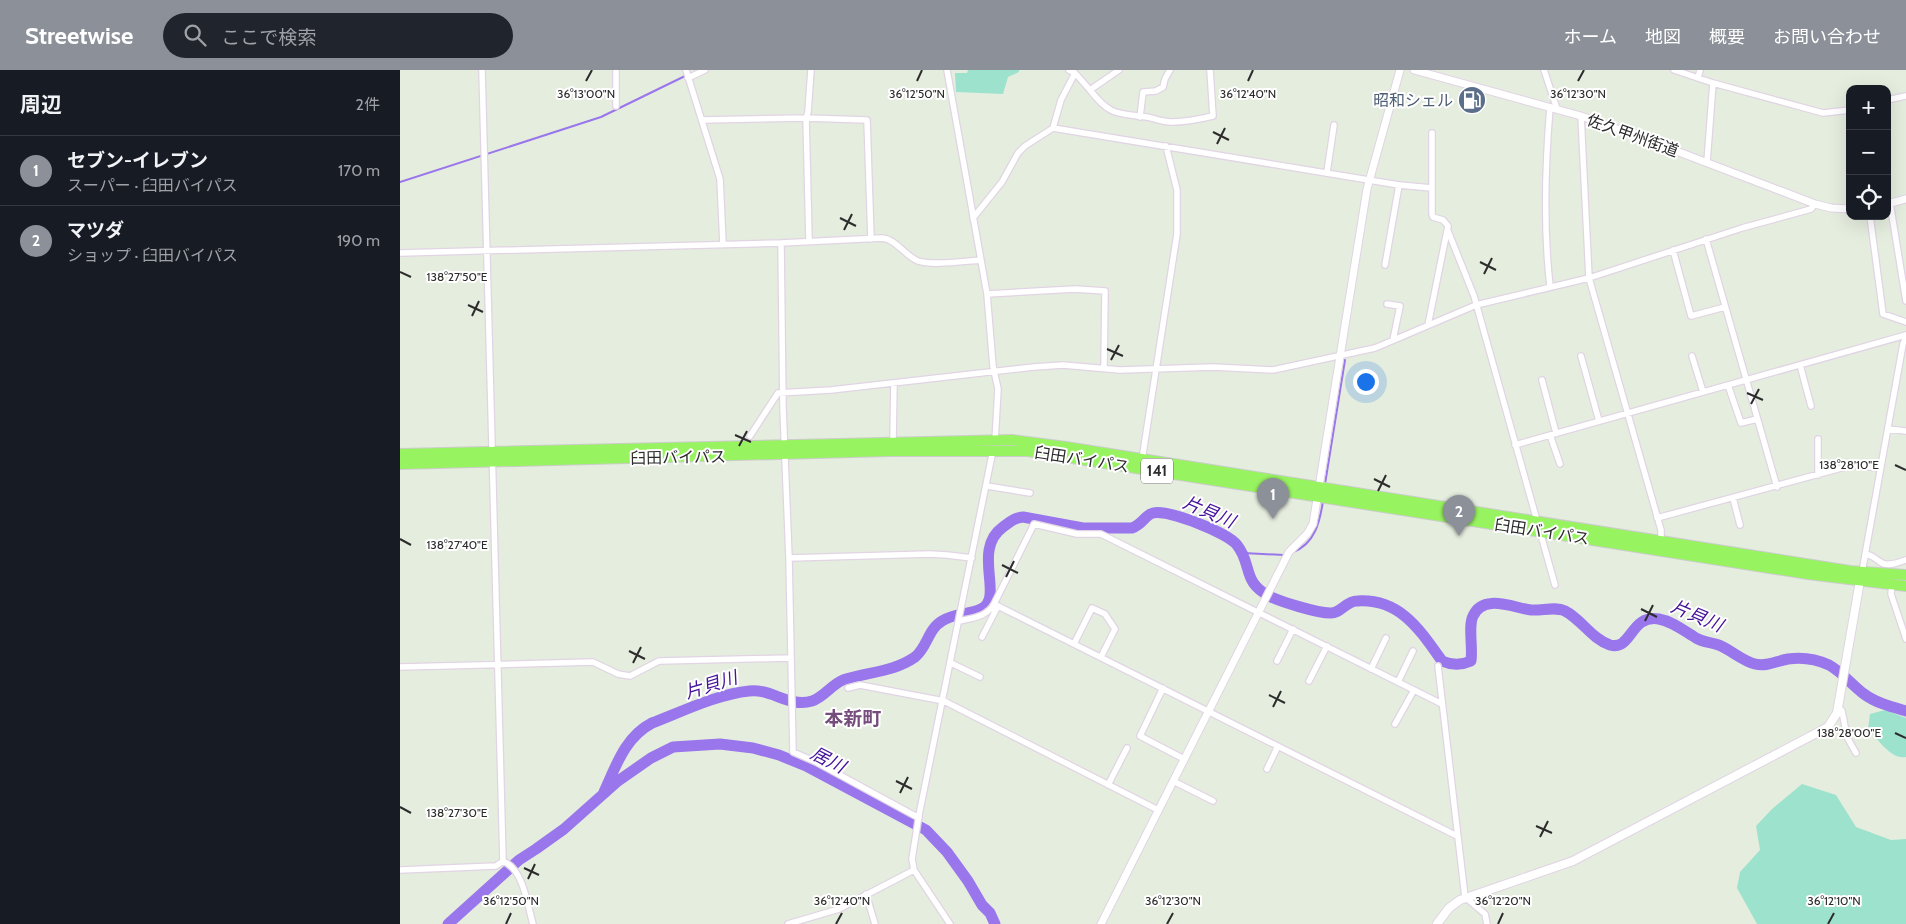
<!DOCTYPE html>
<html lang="ja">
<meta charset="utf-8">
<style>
:root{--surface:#171b24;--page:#20242c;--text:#f1f3f6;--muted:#9ea1a6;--line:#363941;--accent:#8c9099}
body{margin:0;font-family:Cabin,"Noto Sans JP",sans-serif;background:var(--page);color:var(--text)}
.controls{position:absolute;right:15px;top:15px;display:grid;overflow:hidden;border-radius:10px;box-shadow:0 5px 20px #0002}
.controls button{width:45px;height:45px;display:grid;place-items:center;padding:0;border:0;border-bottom:1px solid var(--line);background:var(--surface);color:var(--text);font:25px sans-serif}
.you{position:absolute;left:965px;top:311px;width:18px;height:18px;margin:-12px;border:4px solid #fff;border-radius:50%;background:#1a73e8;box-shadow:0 0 0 8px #1a73e833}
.badge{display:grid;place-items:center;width:32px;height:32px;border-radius:50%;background:var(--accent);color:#fff;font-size:16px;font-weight:700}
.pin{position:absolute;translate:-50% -41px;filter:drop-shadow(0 1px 2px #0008)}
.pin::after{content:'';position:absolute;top:26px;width:18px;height:15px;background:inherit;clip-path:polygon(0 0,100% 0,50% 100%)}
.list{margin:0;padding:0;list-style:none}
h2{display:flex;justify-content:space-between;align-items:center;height:65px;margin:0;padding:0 20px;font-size:21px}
h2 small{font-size:16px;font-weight:400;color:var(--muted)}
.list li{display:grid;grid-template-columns:32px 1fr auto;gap:15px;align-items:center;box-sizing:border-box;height:70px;padding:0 20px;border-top:1px solid var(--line)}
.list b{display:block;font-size:19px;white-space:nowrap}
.list p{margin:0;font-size:16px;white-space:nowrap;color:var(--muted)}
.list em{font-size:16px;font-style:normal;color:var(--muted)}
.icon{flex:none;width:28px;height:28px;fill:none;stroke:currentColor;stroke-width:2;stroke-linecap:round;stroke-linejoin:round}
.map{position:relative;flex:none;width:1506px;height:854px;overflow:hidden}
header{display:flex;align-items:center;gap:30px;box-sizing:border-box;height:70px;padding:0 25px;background:var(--accent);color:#fff}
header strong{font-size:24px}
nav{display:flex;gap:28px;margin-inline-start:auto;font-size:18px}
.search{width:350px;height:45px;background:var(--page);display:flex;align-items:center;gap:12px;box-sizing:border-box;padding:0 18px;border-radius:28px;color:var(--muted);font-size:19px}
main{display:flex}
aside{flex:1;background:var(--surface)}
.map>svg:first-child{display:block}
.green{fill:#9de2cd}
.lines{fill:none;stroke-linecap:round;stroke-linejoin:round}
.stream{stroke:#9976eb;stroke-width:2}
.river{stroke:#9976eb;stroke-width:11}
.minor-casing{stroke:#e1d4e4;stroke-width:8}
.tertiary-casing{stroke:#e1d4e4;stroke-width:9}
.secondary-casing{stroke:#e1d4e4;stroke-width:10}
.trunk-casing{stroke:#ccc;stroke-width:12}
.minor{stroke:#fff;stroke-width:5.5}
.tertiary{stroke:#fff;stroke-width:7}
.secondary{stroke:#fff;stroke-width:8}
.trunk{stroke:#98f361;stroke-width:10}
.ticks{fill:none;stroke:#2c2c2c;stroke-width:2}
.labels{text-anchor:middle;stroke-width:4;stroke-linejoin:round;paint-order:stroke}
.shield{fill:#fff;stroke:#6b6b6b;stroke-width:1}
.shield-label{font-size:15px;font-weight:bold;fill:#2c2c2c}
.service-label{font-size:16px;fill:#4e5e75;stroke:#fff;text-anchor:end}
.street-label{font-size:16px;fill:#2c2c2c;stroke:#fff}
.water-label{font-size:18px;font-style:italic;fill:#45129a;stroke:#fff}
.quarter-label{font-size:19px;font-weight:bold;fill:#754d7c;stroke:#fff}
.ticks-label{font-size:12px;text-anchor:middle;fill:#2c2c2c;stroke:#fff;stroke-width:4;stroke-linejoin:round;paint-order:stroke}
</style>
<header>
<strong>Streetwise</strong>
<div class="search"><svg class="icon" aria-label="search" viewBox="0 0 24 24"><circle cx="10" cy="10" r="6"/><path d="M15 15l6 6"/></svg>ここで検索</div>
<nav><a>ホーム</a><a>地図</a><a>概要</a><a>お問い合わせ</a></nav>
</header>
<main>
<aside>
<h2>周辺<small>2件</small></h2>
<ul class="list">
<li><span class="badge">1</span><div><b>セブン-イレブン</b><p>スーパー · 臼田バイパス</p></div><em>170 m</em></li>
<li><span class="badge">2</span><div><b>マツダ</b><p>ショップ · 臼田バイパス</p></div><em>190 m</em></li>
</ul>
</aside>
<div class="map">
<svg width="1506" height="854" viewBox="0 0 1506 854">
<rect width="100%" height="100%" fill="#e5eddf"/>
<path class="green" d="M568,0H619V2L608,7L603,24L556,22L555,3H567Z
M1485,640L1506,648V687C1491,690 1478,669 1468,659L1470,644Z
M1402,714L1436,725L1456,757L1491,770L1506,769V854H1357L1337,818L1340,802L1360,780L1356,756L1372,739Z"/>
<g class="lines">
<path class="stream" d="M0,112L201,47L285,6
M925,414L945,290
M893,482C915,474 920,451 923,431
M843,483L884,485"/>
<path class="river" d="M204,722C216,696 225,667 252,653C281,642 318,624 349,621C371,618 389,638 412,631C424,627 431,615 443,610C467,602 494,602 515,587C527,578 528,559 542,551C554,543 569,545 581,539C605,528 571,480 603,457C610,452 614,448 623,447L683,458H732C743,454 745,445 753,443C768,439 828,463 837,475C853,495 841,512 871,527C882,532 917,543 930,543C940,544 946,531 957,531C1000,528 1020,560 1042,591C1051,595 1062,595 1071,591C1073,577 1068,556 1073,546C1083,523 1114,538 1131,540C1142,541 1155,536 1165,541C1181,549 1192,569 1210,575C1232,581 1230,544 1259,549C1274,552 1284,561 1296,568C1304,573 1313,572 1321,576C1332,581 1343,591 1355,594C1367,597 1376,591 1388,589C1402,587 1416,589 1429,595C1442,602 1452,615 1464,624C1476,633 1492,637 1506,641
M48,854L119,790L136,779L164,759L218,711L251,688L273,677L320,674L353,678L379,685L406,696L526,760L547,782L568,811L582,835L590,843L595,854"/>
<defs>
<path id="minor" d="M286,0L320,109L323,174
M547,0L587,224L593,296L598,319L595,371
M1144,0L1157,39
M1274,0L1313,13L1423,43L1450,40
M675,3L690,20L719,0
M288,8L305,0
M1298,8L1300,0
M690,20C710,46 717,43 747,47C752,48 757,50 763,51C776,54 800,49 813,46L810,0
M1487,30L1506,26
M216,36V1
M1181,46L1189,208L1261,460V471
M740,47L743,22L756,21L763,17L765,9L770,0
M302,50L406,48L467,50L471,169
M653,58L999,115L1032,118V144L1033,147L1043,150L1048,156L1028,255
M1307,92L1313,13
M927,102L934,55
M1032,118V63
M1490,133L1506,231
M1470,146L1483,244L1506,252
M573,148L602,112L618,83L625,76L653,58L661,30L675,3L669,0
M1048,161L1074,226L1155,515
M1306,169L1377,417
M409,170L406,48L408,42L411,0
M381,173L383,338L389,488L393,682L416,692L519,748
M1273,180L1291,246L1325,237
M0,183L381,173L482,168C496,169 505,186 518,191C532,196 565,191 581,190
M985,195L999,115
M1150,216C1143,156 1145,97 1150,37
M587,224L675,219L705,221L704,298
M987,234L1000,236L993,270
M1181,286L1199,351
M1292,286L1303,322
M1400,295L1411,336
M1142,310L1156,363
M1328,315L1341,353L1357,349
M1488,359L1506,361
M1150,365L1160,394
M350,366L378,323L431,320L634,297L663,295L720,300L813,297L873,300L975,278L1076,235L1189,208L1342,158L1411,139L1415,134
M493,372L494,313
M1115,375L1506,265
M742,390L777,164V120L766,76
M1418,405V369
M587,416L630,423
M1333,428L1340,455
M1257,448L1445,397L1453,395L1480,398
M1465,484C1473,485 1475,489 1482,493C1489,497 1499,492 1506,490
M389,488L530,484L547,485L572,488
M1462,502L1503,274L1506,267
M1492,515L1491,524L1506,569
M594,534L634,454L677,464H701L1042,634
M559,551C572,548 587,547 594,534L1057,766
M582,567L598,536
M674,574L692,538L705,544L715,559L701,587
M877,591L893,559
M551,593L580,607
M1038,596L1065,827L1085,844L1087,854
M0,597L193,592L218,604L230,606L259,591L390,588
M971,599L986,568
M909,611L927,576
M998,612L1013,581
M448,618L460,615L544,631L758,740
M763,618L740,666L784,689
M1438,637L1442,641L1447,667L1456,683
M995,654L1014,620
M867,699L878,676
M773,711L813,731
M708,715L727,678
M103,791C124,800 127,834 133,854
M0,800L96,796L103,791L82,0
M466,824L475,854
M388,854L439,839L514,800
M550,854L514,800L512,789L519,745L593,380"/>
<path id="tertiary" d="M1014,0L1181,46L1258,74L1415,134L1431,138L1450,139
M1487,134L1506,129
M701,854L889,482L907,464L913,454L967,119L1000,0"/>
<path id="secondary" d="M1037,854L1049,838L1060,830L1173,791L1428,657L1437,643L1461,505"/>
<path id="trunk" d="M0,384L612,370L666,377L1450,501L1506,505
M0,394L489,381H628L1408,504L1506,516"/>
</defs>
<use href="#minor" class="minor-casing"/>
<use href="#tertiary" class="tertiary-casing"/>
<use href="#secondary" class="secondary-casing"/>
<use href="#trunk" class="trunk-casing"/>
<use href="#minor" class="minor"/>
<use href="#tertiary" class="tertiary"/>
<use href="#secondary" class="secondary"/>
<use href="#trunk" class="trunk"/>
</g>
<path class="ticks" d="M186,11L192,0M517,11L522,0M848,11L853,0M1178,11L1184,0M813,62L829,70M817,74L825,58M440,148L456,156M444,160L452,144M1080,192L1096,200M0,202L11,207M1084,204L1092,188M68,235L83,242M72,246L79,231M707,279L723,286M711,290L719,275M1347,323L1363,330M1351,334L1359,319M335,365L351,372M339,376L347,361M1495,395L1506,400M974,409L990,417M978,421L986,405M0,469L11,475M602,495L618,503M606,507L614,491M1241,539L1257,547M1245,551L1253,535M229,581L245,589M233,593L241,577M869,625L885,633M873,637L881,621M1495,663L1506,668M496,711L512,719M500,723L508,707M0,737L11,743M1136,756L1152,763M1140,767L1148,751M124,798L139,805M128,809L135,794M106,854L111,843M436,854L442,843M767,854L773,843M1098,854L1103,843M1428,854L1434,843"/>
<defs>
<symbol id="fuel-disc" viewBox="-11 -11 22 22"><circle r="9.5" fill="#5c6f8a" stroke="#fff"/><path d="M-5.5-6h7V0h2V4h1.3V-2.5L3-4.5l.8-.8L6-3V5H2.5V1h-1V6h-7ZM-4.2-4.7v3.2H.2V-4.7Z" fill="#fff"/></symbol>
</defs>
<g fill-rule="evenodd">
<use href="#fuel-disc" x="1056" y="14" width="32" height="32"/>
</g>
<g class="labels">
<rect class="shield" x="741" y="388.5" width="32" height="25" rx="4"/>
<g class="shield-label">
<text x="757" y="406">141</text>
</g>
<g class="service-label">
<text x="1053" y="36">昭和シェル</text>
</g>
<g class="street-label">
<text transform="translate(1233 65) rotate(20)" y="6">佐久甲州街道</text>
<text transform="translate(278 387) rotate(-1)" y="6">臼田バイパス</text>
<text transform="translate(682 389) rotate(9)" y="6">臼田バイパス</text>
<text transform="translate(1142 461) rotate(9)" y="6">臼田バイパス</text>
</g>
<g class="water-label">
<text transform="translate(809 442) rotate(23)" y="6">片貝川</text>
<text transform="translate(1297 546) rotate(23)" y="6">片貝川</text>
<text transform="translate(311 615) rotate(-17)" y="6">片貝川</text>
<text transform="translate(428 690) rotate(27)" y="6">居川</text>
</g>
<g class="quarter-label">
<text x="453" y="655">本新町</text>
</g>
</g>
<g class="ticks-label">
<text x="186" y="28">36°13'00"N</text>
<text x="517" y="28">36°12'50"N</text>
<text x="848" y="28">36°12'40"N</text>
<text x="1178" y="28">36°12'30"N</text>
<text x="57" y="211">138°27'50"E</text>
<text x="1449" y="399">138°28'10"E</text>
<text x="57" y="479">138°27'40"E</text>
<text x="1449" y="667">138°28'00"E</text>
<text x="57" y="747">138°27'30"E</text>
<text x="111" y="835">36°12'50"N</text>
<text x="442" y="835">36°12'40"N</text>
<text x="773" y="835">36°12'30"N</text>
<text x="1103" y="835">36°12'20"N</text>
<text x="1434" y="835">36°12'10"N</text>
</g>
</svg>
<div class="controls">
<button>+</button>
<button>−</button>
<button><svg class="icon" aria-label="locate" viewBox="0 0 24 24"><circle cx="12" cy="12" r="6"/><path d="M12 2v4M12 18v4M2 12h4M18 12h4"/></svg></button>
</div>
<div class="you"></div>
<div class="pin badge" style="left:873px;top:449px">1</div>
<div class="pin badge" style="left:1059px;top:466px">2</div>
</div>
</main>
